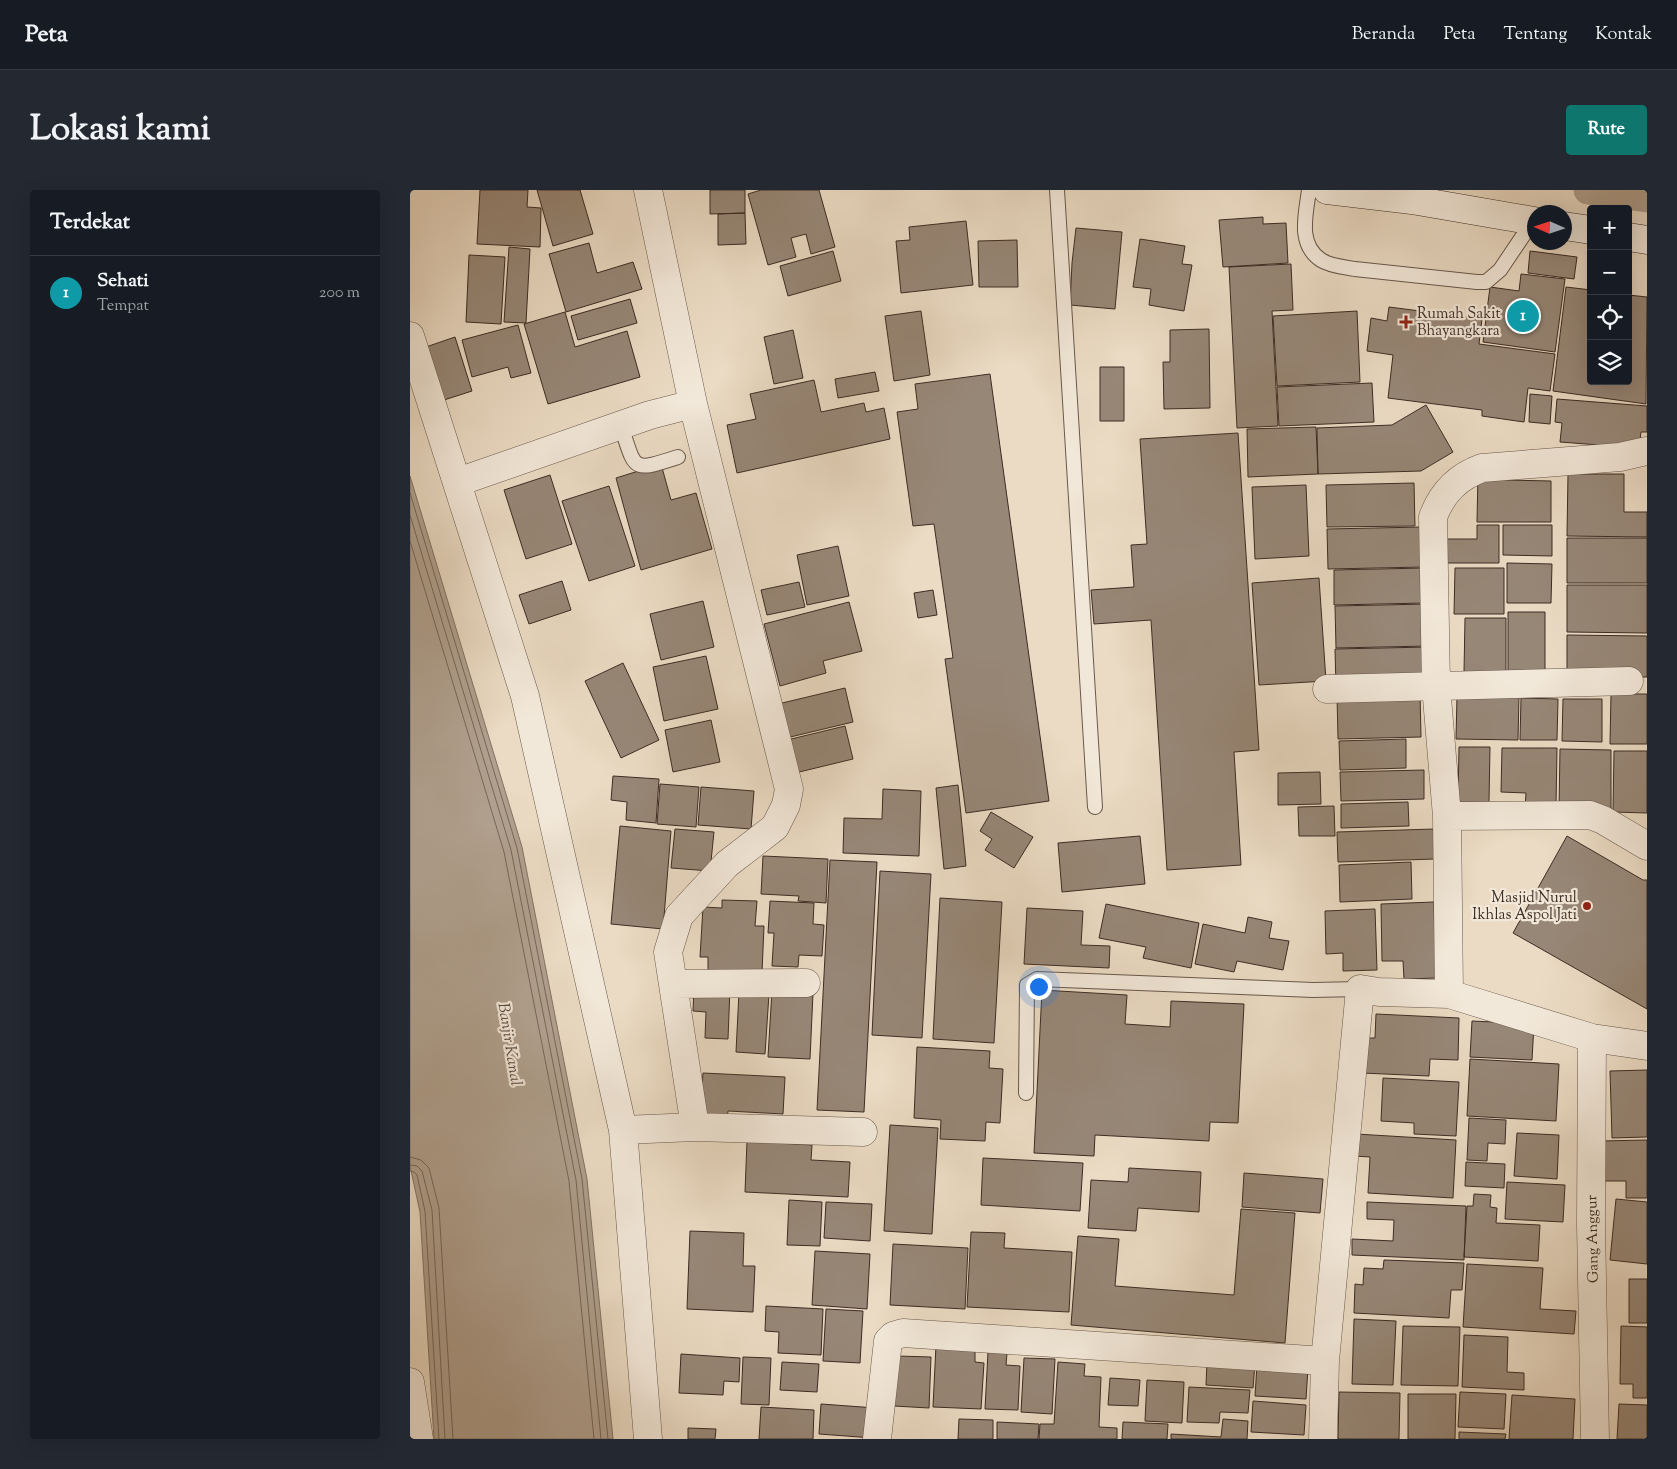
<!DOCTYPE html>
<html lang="id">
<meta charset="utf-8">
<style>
:root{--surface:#171b24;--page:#242831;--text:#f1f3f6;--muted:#9ea1a6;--line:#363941;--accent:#0f766e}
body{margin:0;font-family:"Sorts Mill Goudy",serif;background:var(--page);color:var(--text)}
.controls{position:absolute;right:15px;top:15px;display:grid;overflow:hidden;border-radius:5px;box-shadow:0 5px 20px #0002}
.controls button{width:45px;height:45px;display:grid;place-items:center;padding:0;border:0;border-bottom:1px solid var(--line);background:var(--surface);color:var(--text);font:25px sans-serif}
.compass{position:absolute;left:1117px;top:15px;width:45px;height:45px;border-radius:50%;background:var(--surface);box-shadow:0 5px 20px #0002;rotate:273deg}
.you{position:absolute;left:628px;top:796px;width:18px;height:18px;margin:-12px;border:4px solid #fff;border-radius:50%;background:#1a73e8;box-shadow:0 0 0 8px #1a73e833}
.badge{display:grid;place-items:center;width:32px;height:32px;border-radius:50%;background:var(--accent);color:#fff;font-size:16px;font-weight:700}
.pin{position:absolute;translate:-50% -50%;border:2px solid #fff;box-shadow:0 1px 5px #0006}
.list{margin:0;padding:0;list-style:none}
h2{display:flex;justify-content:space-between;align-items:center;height:65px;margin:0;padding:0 20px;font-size:21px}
h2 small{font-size:16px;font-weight:400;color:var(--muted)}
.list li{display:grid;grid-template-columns:32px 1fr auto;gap:15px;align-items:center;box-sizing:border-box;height:75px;padding:0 20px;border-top:1px solid var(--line)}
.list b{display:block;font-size:19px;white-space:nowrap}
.list p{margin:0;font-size:16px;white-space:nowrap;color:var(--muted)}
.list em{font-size:16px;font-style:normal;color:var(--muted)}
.icon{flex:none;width:28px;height:28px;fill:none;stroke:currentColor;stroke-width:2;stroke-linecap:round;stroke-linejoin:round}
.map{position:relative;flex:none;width:1237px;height:1249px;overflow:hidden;border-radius:5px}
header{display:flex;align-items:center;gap:30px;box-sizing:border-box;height:70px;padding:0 25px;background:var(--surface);border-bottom:1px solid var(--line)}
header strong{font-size:24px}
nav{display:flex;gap:28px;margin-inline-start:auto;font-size:18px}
.intro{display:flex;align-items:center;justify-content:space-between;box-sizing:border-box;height:120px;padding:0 30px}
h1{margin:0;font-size:35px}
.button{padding:12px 22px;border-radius:5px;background:var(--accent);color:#fff;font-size:18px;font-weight:700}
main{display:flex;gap:30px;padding:0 30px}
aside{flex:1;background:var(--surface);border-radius:5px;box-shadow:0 5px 20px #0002}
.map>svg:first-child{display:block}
.water{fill:#b0a08e;stroke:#827264}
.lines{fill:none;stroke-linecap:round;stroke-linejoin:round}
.shore{stroke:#766659;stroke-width:1}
.canal{stroke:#b0a08e;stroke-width:29}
.building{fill:#978777;stroke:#3d2c24}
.service-casing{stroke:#68584c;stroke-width:16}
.minor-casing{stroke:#68584c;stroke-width:29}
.secondary-casing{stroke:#3d2c24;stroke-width:29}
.service{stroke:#f2e8d9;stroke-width:14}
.minor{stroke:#f2e8d9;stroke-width:28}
.secondary{stroke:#f2e8d9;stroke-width:28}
.poi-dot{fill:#8f2418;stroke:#f2e8d9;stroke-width:2}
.labels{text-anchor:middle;stroke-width:4.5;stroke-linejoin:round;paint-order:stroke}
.poi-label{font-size:15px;fill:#3d2c24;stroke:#f2e8d9;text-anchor:start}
.street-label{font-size:15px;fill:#3d2c24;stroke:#f2e8d9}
.water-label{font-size:16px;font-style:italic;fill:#5a493e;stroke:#f2e8d9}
</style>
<header>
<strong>Peta</strong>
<nav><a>Beranda</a><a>Peta</a><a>Tentang</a><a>Kontak</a></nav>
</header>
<div class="intro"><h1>Lokasi kami</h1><a class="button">Rute</a></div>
<main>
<aside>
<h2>Terdekat<small></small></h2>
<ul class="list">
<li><span class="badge" style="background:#0f9aa8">1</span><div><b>Sehati</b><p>Tempat</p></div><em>200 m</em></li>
</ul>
</aside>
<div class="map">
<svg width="1237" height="1249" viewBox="0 0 1237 1249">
<rect width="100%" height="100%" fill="#ebdbc4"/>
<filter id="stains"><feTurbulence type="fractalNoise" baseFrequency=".004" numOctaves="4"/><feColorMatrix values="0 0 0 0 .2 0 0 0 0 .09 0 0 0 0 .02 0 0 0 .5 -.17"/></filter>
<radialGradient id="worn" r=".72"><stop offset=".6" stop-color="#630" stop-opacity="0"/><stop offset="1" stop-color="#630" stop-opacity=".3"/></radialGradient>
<path class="water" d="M0,286L112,657L177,989L203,1249H24L10,1022L0,976Z"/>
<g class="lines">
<path class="shore" d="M0,303L107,658L172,989L198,1249
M0,325L101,660L166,990L191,1249
M0,351L94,662L159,991L184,1249
M0,967L11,970L19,978L29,1018L43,1249
M0,975L7,976L12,981L22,1020L35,1249
M0,981L4,982L7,985L15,1021L29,1249"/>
<path class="canal" d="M1178,0L1237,8"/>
</g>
<path class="building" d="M70,0H118L117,17L131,18L130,57L67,54Z
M127,0H170L183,44L143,56Z
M300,0H335V23L300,24Z
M351,0H409L425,57L401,64L396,44L381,48L386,67L358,75L338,4Z
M335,23L336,54L308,55V24Z
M853,27V34L876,33L878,73L813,77L809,30Z
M556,31L563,95L491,103L486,51L500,50L499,37Z
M666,38L712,42L705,119L660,115L662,73Z
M730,49L775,56L772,74L782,75L774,121L739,115L741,99L723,97Z
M607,50L608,97H569L568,51Z
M179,53L187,83L223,72L232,99L156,122L139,64Z
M99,57L120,59L116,133L94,132Z
M423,61L431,91L378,106L370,76Z
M1120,61L1167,67L1164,89L1118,83Z
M59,65L95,67L91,134L56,132Z
M881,74L883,120L862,121L868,236L827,238L819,77Z
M1111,84L1155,89L1145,162L1073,152L1080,97L1109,101Z
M1156,97L1181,100V191H1218V105L1237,107L1236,214L1143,201Z
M220,109L227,133L168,150L161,126Z
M979,117L1072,129L1069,154L1145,164L1140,201L1118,198L1114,232L1072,226V220L978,208L983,165L957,161L961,128L977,131Z
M511,121L520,185L484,191L475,126Z
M947,121L950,192L867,196L863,126Z
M155,122L165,157L217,141L230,187L138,214L114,134Z
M108,135L121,183L101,188L98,177L62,187L52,150Z
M799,139L800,218L754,219L753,172H760V140Z
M383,140L393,188L364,194L354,147Z
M45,147L62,201L34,210L16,157Z
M690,177H714V231H690Z
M465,182L469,201L428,208L425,189Z
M580,184L639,611L556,623L535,469L543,468L524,334L503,336L487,222L508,219L505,194Z
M404,190L411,222L454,213L456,222L474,218L480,249L327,283L317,235L346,229L340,204Z
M962,193L964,232L869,236L867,197Z
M1120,204L1142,206L1140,234L1119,232Z
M1147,209L1237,216V242H1231L1229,258L1150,252L1152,233L1145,232Z
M1016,215L1043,262L1011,281L908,284L907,238L982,235Z
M906,237L908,284L838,287L837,239Z
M828,243L849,560L824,562L831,675L757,680L741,430L684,434L681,400L724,397L721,355L737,354L730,249Z
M251,274L261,310L286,303L302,359L231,380L206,288Z
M1068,283H1095V290L1141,291V332H1067Z
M1158,284H1214V322H1237V347L1157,346Z
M140,285L162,354L116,369L94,300Z
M1004,293L1005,336L917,337L916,295Z
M896,295L899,366L845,369L842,297Z
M199,296L225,376L179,391L152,311Z
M1067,335H1089V373H1036V349H1067Z
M1093,335H1142V366L1093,365Z
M1012,337L1014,377L918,379L917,339Z
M1157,348H1237V393H1157Z
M428,356L439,406L397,415L387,365Z
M1097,373L1142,374L1141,413H1097Z
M1014,378L1015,413L924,415V380Z
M1045,378H1094V424H1044Z
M909,388L916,491L849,495L842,393Z
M152,391L161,420L119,434L109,405Z
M389,392L395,417L357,425L351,400Z
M1157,395H1237V443L1157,442Z
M523,400L527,425L508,428L504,403Z
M293,411L304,457L251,470L240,424Z
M439,412L452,461L413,471L416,483L370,496L354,434Z
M1017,414L1018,456L926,458L925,416Z
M1098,422H1135V480L1098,488Z
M1055,428H1096V482H1054Z
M1157,445L1237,446V487H1157Z
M1019,457L1020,495L926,497L925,459Z
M296,466L308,519L254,531L243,477Z
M213,473L249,550L211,568L175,491Z
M435,498L443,532L376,548L368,514Z
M1010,503L1011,547L928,549L927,506Z
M1201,504H1237V554H1200Z
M1047,506H1109L1108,550L1046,549Z
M1111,508L1148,509L1147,550H1110Z
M1153,509H1192V552L1152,551Z
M301,530L310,572L263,582L255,540Z
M435,536L443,569L385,583L377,550Z
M996,549V578L930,580L929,551Z
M1049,557H1080L1079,612H1048Z
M1092,558H1147L1146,617H1115L1116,603L1091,602Z
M1150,559L1201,560V622L1149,621Z
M1204,561H1237V623L1203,622Z
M1014,580V609L931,611L930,582Z
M910,582L911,614L868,615V583Z
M203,586L249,589L246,633L216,630L217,612L201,610Z
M250,594L289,597L286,637L247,634Z
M548,595L556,676L534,679L526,598Z
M291,597L344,601L341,639L288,635Z
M473,599L511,601L509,666L433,663L434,628L472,629Z
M998,612L999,636L931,638V614Z
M924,616L925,646H889L888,617Z
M581,622L623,647L604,678L575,660L582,649L570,641Z
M210,636L261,641L253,739L201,734Z
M265,639L304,642L300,681L261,678Z
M1024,639L1025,669L928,672L927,642Z
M730,646L735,694L652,702L648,653Z
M1157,646L1233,690H1237V819L1103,743Z
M353,666L418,669L416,713L388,711L389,706L351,704Z
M420,670L467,672L454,922L407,920Z
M1001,672L1002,709L930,712L929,675Z
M470,681L521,684L512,848L462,845Z
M530,708L592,712L584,853L523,849Z
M312,710L347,711L345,736H354L352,783L298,780V767H290L293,717L312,718Z
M360,711L404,713L403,734L414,735L412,766L389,765L388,777L362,776L364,743H358Z
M1024,712L1026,788L994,789L993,771H972L971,714Z
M696,714L789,733L781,778L733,768L736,757L689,748Z
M617,718L673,721L671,755L700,756L699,778L614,774Z
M965,719L967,780L933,781V763L916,764L915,721Z
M838,727L862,732L859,748L879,751L873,780L827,771L824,782L785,774L793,734L835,743Z
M284,797L320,798L318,849L295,848L296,822L283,821Z
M362,800L403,803L400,869L358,867Z
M632,800L717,805L715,834L760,837L761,811L834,814L828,933L800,932L799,951L685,945L684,966L624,963Z
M329,802L359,804L355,864L326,862Z
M966,824L1049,828L1048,870L1020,869L1019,886L952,883L954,848H965Z
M1062,831L1124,834L1122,870L1060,867Z
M507,857L580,861L579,878L593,879L590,933L576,932L575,951L530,949L531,930L504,928Z
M1060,869L1149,874L1146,931L1057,926Z
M1237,880V947L1202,948L1200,881Z
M293,883L375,887L373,924L318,921L317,930L290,928Z
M973,888L1049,892L1046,946L1004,944V933L971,931Z
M1059,928L1096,930L1095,954L1078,953L1077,971L1057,970Z
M480,935L528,938L522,1044L474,1041Z
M1107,943L1149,945L1147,989L1104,986Z
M946,944L1046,950L1043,1008L958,1003L960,967L945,966Z
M1237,950V1008H1216V991H1192L1191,951Z
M337,951L402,955L401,970L440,972L438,1007L335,1002Z
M573,968L673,973L670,1021L571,1015Z
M1056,972L1095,974L1094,998L1055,996Z
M719,978L791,982L789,1022L728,1018L726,1041L678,1038L681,990L718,992Z
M834,983L913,989L910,1023L832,1017Z
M1097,992L1155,995L1153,1032L1095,1029Z
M1064,1004L1081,1005L1080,1017L1087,1018L1086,1033L1130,1035L1128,1071L1054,1067L1057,1016H1063Z
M1206,1009L1237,1012V1074L1200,1070Z
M379,1010L412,1012L410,1056L377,1055Z
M416,1012L462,1014L460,1051L414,1048Z
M957,1012L1056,1016L1054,1070L942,1065V1049L983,1051L984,1030L957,1029Z
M831,1019L885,1023L875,1153L661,1135L668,1046L709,1049L705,1096L824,1105Z
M280,1041L334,1043L333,1076H345L343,1122L277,1119Z
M561,1042L595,1043L594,1058L662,1062L659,1122L557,1117Z
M483,1054L558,1058L555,1119L480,1115Z
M405,1061L460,1064L457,1119L402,1115Z
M974,1070L1054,1073L1052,1100H1041L1039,1128L944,1123L945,1094L953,1095L954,1078L973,1079Z
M1057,1074L1133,1078L1130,1119L1166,1121L1164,1144L1053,1137Z
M1219,1089H1237V1133H1219Z
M356,1116L413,1119L411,1165L368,1163L369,1142L355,1141Z
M416,1119L453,1121L450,1173L413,1171Z
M944,1129L986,1131L983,1195L942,1194Z
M993,1136L1050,1137L1048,1196L991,1195Z
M1211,1136L1237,1137V1208H1223V1194H1210Z
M1054,1145L1098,1147L1097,1182L1114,1183V1200L1052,1197Z
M526,1155L565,1157V1172L574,1173L571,1219L523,1217Z
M578,1162L597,1163L596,1175L610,1176L608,1220L575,1219Z
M271,1164L330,1168L329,1192L314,1191L313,1205L269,1203Z
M487,1166L521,1167L519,1218L484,1216Z
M333,1167L361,1168L359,1215L331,1214Z
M614,1168L645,1169L642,1224L611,1222Z
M372,1172L409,1174L407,1202L370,1200Z
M648,1172L675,1174L674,1186L691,1187L689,1237L707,1238V1249H629L630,1234H644Z
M797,1172L845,1174L843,1198L796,1195Z
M847,1175L898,1178L896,1209L845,1206Z
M700,1188L730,1190L728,1216L698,1215Z
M737,1190L774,1192L772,1233L735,1231Z
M779,1197L840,1200L838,1223L810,1222L809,1233L777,1232Z
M929,1202L990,1203L989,1249H928Z
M1050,1202L1096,1204L1094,1239L1048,1237Z
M998,1204H1046L1045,1249H998Z
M1102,1205L1165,1209L1163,1249H1099Z
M843,1211L896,1215L894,1245L841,1242Z
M411,1214L466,1218L463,1248L409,1244Z
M1209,1214L1237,1215V1249H1207Z
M351,1217L404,1220L403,1249H349Z
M549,1229L583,1230V1249H548Z
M813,1229L838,1231L837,1249H761V1244L811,1247Z
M587,1232L629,1234L628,1249H587Z
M713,1232L758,1234L757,1249H712Z
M278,1238L306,1239L305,1249H278Z
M1049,1242L1096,1244L1095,1249H1049Z"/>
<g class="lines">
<defs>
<path id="service" d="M647,0L685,617
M899,0C896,24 887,54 911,70C920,76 934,77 945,79L1067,92H1076L1090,80L1123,31
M211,236C226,281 221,282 268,267
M616,903L617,795L627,789L903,800L950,799"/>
<path id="minor" d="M238,0L283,214L379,599L376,615L365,637L317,674L269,726L258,762L285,937
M0,146L115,506L213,940L238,1249
M48,292L240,225L283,214
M917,499L1219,491
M1037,626L1180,625L1193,630L1237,656
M264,794L396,793
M1039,804L1037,626L1026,496L1023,327C1032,303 1047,287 1072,278L1210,267L1237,261
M1182,848L1181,1034L1185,1249
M213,940L285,937L453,942
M0,1192L9,1249
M467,1249L478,1151L483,1146L493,1143L915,1171
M913,1249L915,1171L950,799L969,802L1039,804L1182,848L1237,856"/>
<path id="secondary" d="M917,0L1002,10L1124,31
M1154,36L1181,40
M1218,47L1237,50"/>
</defs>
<use href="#service" class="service-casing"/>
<use href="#minor" class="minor-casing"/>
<use href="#secondary" class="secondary-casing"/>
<use href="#service" class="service"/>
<use href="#minor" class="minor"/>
<use href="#secondary" class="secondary"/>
</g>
<g class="poi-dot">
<path d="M993.5 124.5h5v5h5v5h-5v5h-5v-5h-5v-5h5z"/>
<circle cx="1177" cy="716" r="5"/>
</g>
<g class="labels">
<g class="poi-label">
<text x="1007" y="128">Rumah Sakit<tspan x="1007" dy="17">Bhayangkara</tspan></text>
<text x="1167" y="712" text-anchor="end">Masjid Nurul<tspan x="1167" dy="17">Ikhlas Aspol Jati</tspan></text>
</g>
<g class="street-label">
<text transform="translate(1182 1049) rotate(-91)" y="5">Gang Anggur</text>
</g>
<g class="water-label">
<text transform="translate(101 854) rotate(81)" y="6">Banjir Kanal</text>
</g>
</g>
<rect width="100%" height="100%" filter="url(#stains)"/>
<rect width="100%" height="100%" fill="url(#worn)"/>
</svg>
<div class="controls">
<button>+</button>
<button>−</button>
<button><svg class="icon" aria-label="locate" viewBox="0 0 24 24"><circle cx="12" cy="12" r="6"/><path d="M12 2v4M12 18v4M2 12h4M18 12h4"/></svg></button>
<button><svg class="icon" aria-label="layers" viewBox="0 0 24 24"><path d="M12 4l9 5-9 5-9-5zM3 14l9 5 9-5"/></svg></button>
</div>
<svg class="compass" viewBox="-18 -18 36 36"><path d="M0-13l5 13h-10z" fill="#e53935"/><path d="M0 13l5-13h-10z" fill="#9ea1a6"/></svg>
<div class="you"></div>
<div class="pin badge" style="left:1113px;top:126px;background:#0f9aa8">1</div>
</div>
</main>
